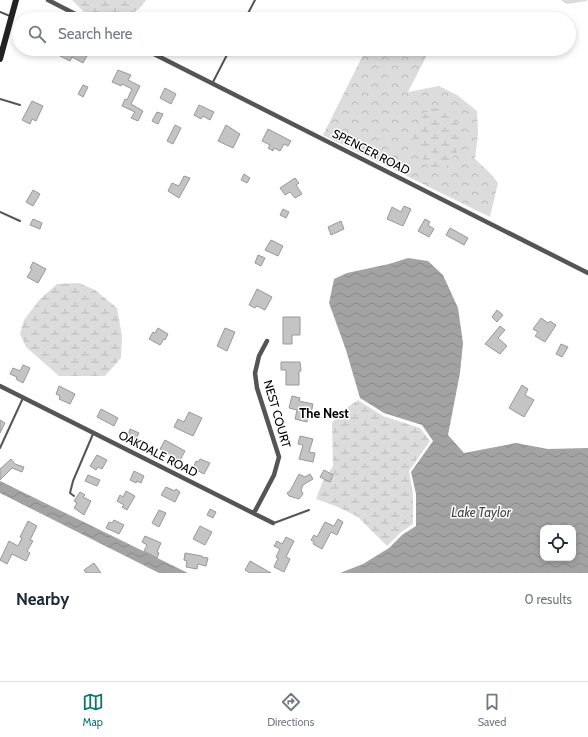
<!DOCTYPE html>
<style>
:root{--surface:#fff;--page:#f2f2f3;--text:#1f2937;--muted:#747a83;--line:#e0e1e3;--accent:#0f766e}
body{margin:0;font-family:Cabin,sans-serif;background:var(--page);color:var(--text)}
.controls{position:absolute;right:12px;bottom:12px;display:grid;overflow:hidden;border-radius:8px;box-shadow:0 2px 6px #0003}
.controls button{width:36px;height:36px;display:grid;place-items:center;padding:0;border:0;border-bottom:1px solid var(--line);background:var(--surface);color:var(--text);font:20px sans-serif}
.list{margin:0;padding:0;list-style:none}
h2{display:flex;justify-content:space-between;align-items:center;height:52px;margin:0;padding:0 16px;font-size:17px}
h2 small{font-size:13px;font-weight:400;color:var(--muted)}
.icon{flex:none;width:22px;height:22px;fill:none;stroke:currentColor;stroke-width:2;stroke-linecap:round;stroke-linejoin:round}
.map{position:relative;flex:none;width:588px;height:573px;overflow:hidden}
.search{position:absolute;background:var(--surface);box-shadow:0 2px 6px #0003;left:12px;right:12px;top:12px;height:44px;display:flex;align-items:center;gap:10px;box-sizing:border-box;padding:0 14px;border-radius:22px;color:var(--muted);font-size:15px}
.sheet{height:108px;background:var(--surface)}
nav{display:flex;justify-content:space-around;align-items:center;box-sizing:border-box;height:56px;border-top:1px solid var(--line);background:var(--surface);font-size:11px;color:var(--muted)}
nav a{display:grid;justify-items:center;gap:2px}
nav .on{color:var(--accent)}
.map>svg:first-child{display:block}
.forest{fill:url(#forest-crowns)}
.wetland{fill:url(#wetland-marsh)}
.water{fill:url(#water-waves);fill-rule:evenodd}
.building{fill:#c4c4c4;stroke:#999}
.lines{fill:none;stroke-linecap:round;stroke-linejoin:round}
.lane{stroke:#555;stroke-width:2}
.street{stroke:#555;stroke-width:4.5}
.secondary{stroke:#222;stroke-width:6}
.labels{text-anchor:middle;stroke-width:3;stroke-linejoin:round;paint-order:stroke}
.street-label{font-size:12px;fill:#000;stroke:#fff}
.neighbourhood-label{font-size:13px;font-weight:bold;fill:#000;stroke:#fff}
.water-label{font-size:13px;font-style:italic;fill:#444;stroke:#fff}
</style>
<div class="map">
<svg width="588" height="573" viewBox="0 0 588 573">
<defs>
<pattern id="forest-crowns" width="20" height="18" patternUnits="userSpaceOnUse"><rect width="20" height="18" fill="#dcdcdc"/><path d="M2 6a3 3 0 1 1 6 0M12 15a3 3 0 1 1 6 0" fill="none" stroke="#bbb"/></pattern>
<pattern id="wetland-marsh" width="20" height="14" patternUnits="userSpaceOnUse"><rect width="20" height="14" fill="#dcdcdc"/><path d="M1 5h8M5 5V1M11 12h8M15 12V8" fill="none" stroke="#bbb"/></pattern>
<pattern id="water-waves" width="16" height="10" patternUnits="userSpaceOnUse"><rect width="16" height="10" fill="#a3a3a3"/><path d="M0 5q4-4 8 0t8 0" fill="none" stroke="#8b8b8b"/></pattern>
</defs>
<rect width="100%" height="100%" fill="#fff"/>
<path class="forest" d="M366,49H430L408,92L439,86L457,95L477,111L478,134L475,159L490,173L498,183L490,217L323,135Z"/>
<path class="wetland" d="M72,0H146L139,9L123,19H96L89,17Z
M561,0H587V1L567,4Z
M431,108L449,110L456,120L463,133L456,153L446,167L431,172L412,141L420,119Z
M79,283L95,290L117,308L122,336L121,358L105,376H59L26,347L20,334L24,320L40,299L57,284Z
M358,400L383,416L420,428L430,441L409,471L413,494V524L400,533L387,546L358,517L338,507L316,499L322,483L333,466L332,423L341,412Z"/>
<path class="water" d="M408,258L428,261L443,275L458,308L463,343L460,373L448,435L464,453L516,443L548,449L588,448V573H340L363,564L389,548L402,535L416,526V494L411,472L433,441L422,425L384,413L360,398L346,350L329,303L334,279L347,273L389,264ZM543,528H573V558H543Z
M0,481L188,573H159L0,493Z"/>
<path class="building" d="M70,49H74L87,56L83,63L72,57L70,61L60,56L63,51L67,53Z
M118,70L131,75L128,80L140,86L131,104L143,111L138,121L131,118L135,112L122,106L125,99L127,100L132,89L122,84L121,86L112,82Z
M83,85L88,87L83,97L78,94Z
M165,88L176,94L171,104L160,98Z
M32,101L43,106L36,121L32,119L30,124L22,120Z
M199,105L214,112L210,120L203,116L201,119L194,115Z
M157,112L163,114L158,124L152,121Z
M175,125L181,128L173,144L167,141Z
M226,125L240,134L233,148L218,141Z
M268,129L291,141L288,146L284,144L280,151L274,148L273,151L268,148L270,145L262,141Z
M244,174L250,178L247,183L241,180Z
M184,176L190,178L179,198L168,191L172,183L179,186Z
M295,178L299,183L296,185L302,194L295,198L290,192L285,195L280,188Z
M33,190L40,194L33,206L26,202Z
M404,206L411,209L403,226L387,219L392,207L401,212Z
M283,209L289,212L286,218L280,215Z
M33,219L42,223L40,229L30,225Z
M425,219L430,222L428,225L434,229L429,237L418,231Z
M341,221L344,229L331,235L328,227Z
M450,228L468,238L464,245L446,235Z
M271,240L283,246L278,256L265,250Z
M258,255L265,258L261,266L255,263Z
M33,262L46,269L38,283L27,277L32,269L30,268Z
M257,289L272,297L265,310L257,306L255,308L249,305Z
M497,310L503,315L497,322L492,317Z
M283,317H300V335H292V344H283Z
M541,318L548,323L550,321L556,325L545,342L535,336L538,332L533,329Z
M500,326L505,330L498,338L507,346L500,354L485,344Z
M158,328L168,334L165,340L164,339L160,345L149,339L153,332L155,333Z
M225,328L235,332L227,351L217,346Z
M561,344L568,347L562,357L556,354Z
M281,362H300L301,371H299V385H286V370H281Z
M23,365L30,368L23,383L16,379L17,377L10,374L13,368L20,371Z
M522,385L528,389L525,395L534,400L524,417L509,408Z
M59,386L75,394L70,404L59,399L60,396L56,394Z
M292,396L300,398L299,401L313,404L310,418L308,417L307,422L295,419L297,410L289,408Z
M101,409L118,418L114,426L97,417Z
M189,412L202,418L193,436L174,427L178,419L184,422Z
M0,420L5,423L0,433Z
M130,429L139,433L136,439L128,435Z
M300,436L313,439L309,452L315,453L313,462L299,459L303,445L298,444Z
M165,440L185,451L180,460L160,449Z
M97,455L107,460L102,469L98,467L96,470L90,466Z
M11,459L15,464L24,467L22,472L12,468L0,480V469Z
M200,459L210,463L204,474L193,468L196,461L198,462Z
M324,470L333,475L330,482L320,477Z
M134,471L144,476L141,483L137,481L136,483L130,480Z
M299,474L305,477L310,474L313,479L303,485L301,490L303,494L299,499L289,496L287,493L290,491Z
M88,475L100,480L97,486L85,481Z
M166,487L175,491L176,489L180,492L175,502L161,495Z
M126,491L135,496L127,510L122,507L124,505L117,501L120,495L123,497Z
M80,492L85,495L83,497L91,501L84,515L74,508L77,503L74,501Z
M210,509L216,512L213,518L207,515Z
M159,510L166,513L159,527L152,523Z
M338,519L343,522L337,535L331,532L322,549L313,544L314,542L311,540L314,535L317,537L325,522L334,526Z
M114,520L124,525L119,534L106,528L109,522L112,523Z
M28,521L37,526L30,540L33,541L27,551L30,553L26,561L12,554L7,564L0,560L9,541L18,546L22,538L20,537Z
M200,526L212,532L205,545L193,539Z
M145,536L161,543L157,552L159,553L157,558L144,551L147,545L142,542Z
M286,537L294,541L286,557L290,559L284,572L274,567L278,558L276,557L280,549L274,546L277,541L282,544Z
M185,553L202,556V557L208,558L206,566L198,564L197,569L186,567L187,561L184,560Z
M250,561L271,573H250L245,570Z
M94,563L101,573H86L84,570Z"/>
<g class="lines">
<path class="lane" d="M0,12L10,16
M245,19L255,0
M213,82L230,49
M0,99L20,105
M0,212L20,221
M0,448L23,398
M74,496L70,493L73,481L93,434
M274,523L309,510"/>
<path class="street" d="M48,0L85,19
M144,49L588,273
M0,386L273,523
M254,513L274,475L279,457L257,388L255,373L259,356L267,341"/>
<path class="secondary" d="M0,59L16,0"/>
</g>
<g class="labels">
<g class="street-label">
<text transform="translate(371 152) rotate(27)" y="4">SPENCER ROAD</text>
<text transform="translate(277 414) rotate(74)" y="4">NEST COURT</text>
<text transform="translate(158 454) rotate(27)" y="4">OAKDALE ROAD</text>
</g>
<g class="neighbourhood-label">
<text x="324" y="418">The Nest</text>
</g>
<g class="water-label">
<text x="481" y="517">Lake Taylor</text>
</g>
</g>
</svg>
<div class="controls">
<button><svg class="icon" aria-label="locate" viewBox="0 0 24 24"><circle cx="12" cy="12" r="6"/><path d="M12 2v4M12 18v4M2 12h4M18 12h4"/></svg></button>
</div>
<div class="search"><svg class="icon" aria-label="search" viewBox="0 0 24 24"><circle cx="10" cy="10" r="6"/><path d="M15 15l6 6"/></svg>Search here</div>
</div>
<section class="sheet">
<h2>Nearby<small>0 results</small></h2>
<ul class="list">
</ul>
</section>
<nav>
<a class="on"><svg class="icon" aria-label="map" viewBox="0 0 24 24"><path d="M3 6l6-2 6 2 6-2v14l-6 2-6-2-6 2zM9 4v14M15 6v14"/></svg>Map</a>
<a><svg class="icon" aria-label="directions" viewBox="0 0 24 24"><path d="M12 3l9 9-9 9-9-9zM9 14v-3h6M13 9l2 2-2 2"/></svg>Directions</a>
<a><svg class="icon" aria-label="saved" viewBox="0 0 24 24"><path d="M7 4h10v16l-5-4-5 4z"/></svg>Saved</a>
</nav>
